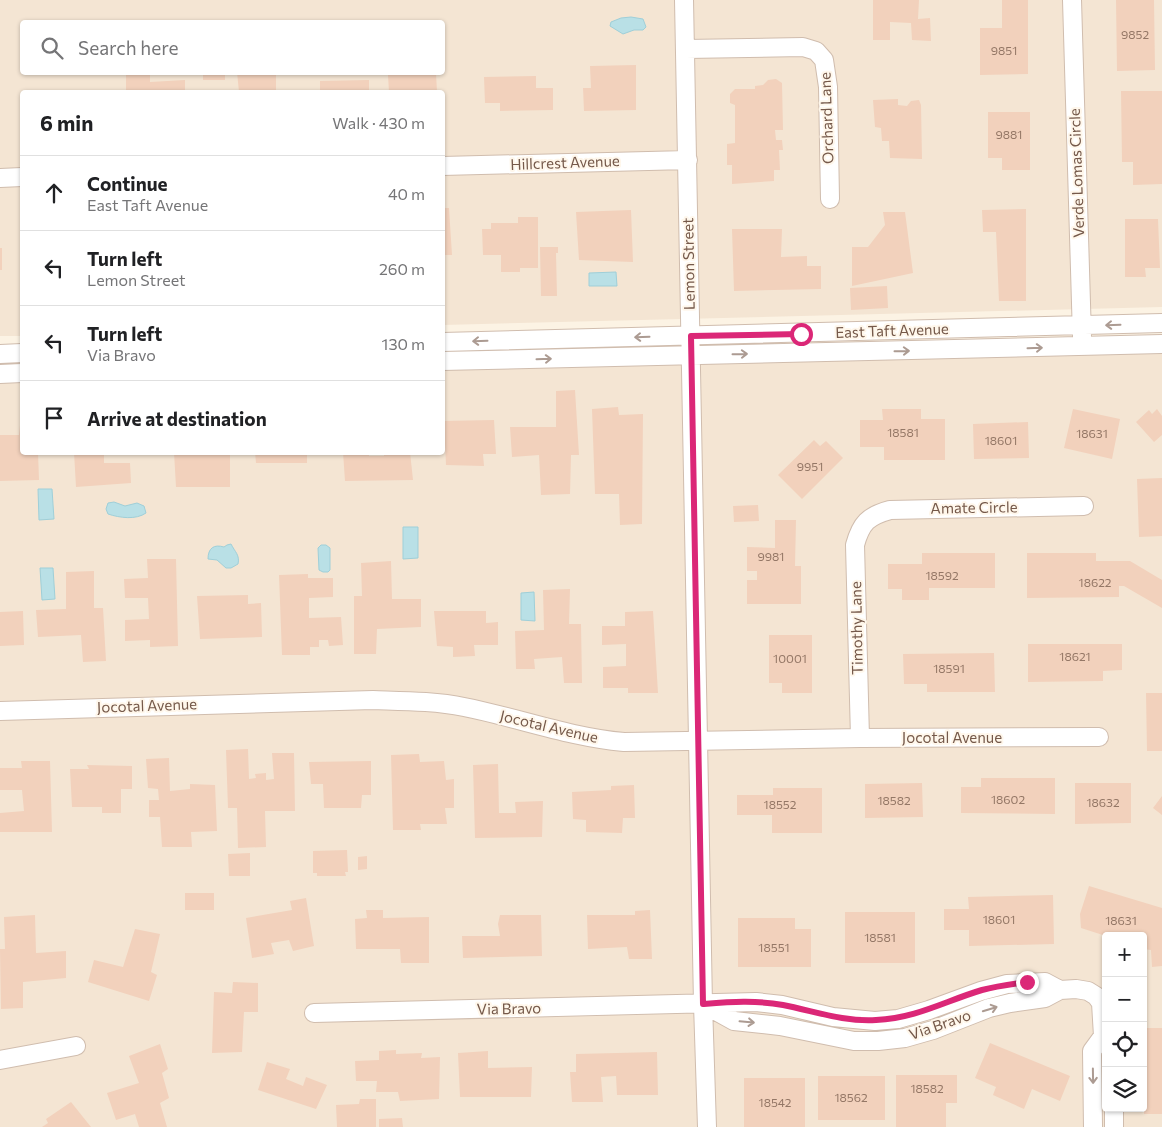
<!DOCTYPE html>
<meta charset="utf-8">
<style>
:root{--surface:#fff;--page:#f2f2f2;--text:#202124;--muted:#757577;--line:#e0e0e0}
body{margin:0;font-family:Commissioner,sans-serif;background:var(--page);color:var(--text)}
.controls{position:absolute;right:15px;bottom:15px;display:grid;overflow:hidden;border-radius:5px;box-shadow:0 1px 4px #0004}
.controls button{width:45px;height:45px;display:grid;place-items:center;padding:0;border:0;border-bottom:1px solid var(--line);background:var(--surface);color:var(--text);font:25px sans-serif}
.stop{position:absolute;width:15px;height:15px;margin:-11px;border:4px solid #db2777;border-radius:50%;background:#fff}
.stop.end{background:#db2777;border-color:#fff;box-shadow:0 1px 5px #0008}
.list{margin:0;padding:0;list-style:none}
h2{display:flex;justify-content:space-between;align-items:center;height:65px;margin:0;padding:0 20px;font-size:21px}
h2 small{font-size:16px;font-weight:400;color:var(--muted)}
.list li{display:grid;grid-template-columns:32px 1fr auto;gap:15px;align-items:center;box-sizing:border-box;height:75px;padding:0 20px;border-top:1px solid var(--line)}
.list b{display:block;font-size:19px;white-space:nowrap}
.list p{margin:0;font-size:16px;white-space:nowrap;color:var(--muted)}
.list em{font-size:16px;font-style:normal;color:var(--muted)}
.icon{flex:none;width:28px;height:28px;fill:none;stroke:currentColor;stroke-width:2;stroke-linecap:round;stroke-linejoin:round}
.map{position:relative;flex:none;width:1162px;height:1127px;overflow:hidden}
.search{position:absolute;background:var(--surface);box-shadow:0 1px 4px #0004;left:20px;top:20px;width:425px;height:55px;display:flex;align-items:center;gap:12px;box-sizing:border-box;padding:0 18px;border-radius:5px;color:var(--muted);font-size:19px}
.panel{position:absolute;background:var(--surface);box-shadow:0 1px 4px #0004;left:20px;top:90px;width:425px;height:365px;border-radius:5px}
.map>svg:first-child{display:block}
.residential{fill:#f4e5d3;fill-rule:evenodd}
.water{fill:#b9e0e6;stroke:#9fcfd8}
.building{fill:#f2d1bc}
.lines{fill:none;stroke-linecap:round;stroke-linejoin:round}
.minor-casing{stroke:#d0bdae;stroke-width:20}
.minor{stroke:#fff;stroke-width:18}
.oneway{stroke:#ac9b92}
.route{stroke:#db2777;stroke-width:6}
.labels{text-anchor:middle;stroke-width:4;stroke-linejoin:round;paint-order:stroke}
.number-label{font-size:12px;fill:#947766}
.street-label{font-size:15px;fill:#75594a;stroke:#fff7eb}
</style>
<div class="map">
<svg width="1162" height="1127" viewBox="0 0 1162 1127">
<rect width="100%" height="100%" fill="#fcf3e4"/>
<path class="residential" d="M0,0H1162V307L443,325L442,92H22V336H0ZM22,22H442V72H22Z
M1162,353V1127H0V381H22V452H442L443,369ZM1106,936H1143V1108H1106Z"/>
<path class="water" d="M631,17L643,19L646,27L643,30H634L623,34L610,26L611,22L621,18Z
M616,272L617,286H589V273Z
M38,489H52L54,519L39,520Z
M114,502L125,506L137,503L144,506L146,513C136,520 120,518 108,514L106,509L108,503Z
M403,527H418V558L403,559Z
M231,544C235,552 240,555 238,564L231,568H226L217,560L208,559C208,548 214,544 224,547L227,545Z
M321,545H326L330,548V570L328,572H323L319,570L318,548Z
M40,568H53L55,599L42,600Z
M534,592L535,621L521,620V593Z"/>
<path class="building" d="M873,0H919L918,19L930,18L931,41L912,40L911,23L890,22V40H873Z
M1002,0H1028V74L980,75V28H1002Z
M1116,0H1154L1155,70L1117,71Z
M636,65V110L584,111L583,88H591L590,66Z
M126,72H150V82L185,80V92H126Z
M203,72H225V80H203Z
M237,72H276V92H239Z
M436,73L437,92H389L388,75Z
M536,76V88H553V110L500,111V103H485L484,77Z
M776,79L782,83L783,130H775L776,140H782L783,150H779L780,170H774V181L732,184V165H727V144L735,143V105L730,103V94L735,89H755V86L763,85L768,80Z
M369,80V92H320V81Z
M1121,91H1162V184L1133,185V162H1122Z
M898,99V105L907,106L911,101L919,100L921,105L922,159L890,158L889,141H882L881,128L875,127L873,100Z
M988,112H1030V170H1002V158H988Z
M442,208H449L452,255H442Z
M1026,209V301H999L996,232H983L982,210Z
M631,210L633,262L579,260L576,212Z
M883,212H905L913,273L852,286V247H868L885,225Z
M518,217H538V268H520V272H501V255H483L482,229H491V223H518Z
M1125,219H1158L1160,268H1145L1146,277H1125Z
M732,229H782L781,257L807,256V266H821V289L734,291Z
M540,247H558V253H556L557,296H541Z
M0,248H2V270H0Z
M887,286L888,308L851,310L850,288Z
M575,390L579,455H571L570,494L541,495L539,455L512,457L510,427H556V391Z
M618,407L619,415L643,414L642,524L620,525L619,494H595L592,409Z
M882,409H921V419H945V460H884V447H860V420H883Z
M1073,409L1120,419L1112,459L1064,448Z
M1157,409L1162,416V435L1154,442L1136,422L1149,410L1152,414Z
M21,415H22V452H38L39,480L0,481V435H19Z
M494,420L496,454H483L484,466L446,465L445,443H442V421Z
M1028,422L1029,458L974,459L973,424Z
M814,440L820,446L826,441L843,458L802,499L778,475Z
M74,452H104V463H130L131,483L76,487Z
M174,452H230V487H176Z
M255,452H307V463H256Z
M343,452H369V456H384V452H410L413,480L345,481Z
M1162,478V536L1139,537L1137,479Z
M758,505L759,521L734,522L733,506Z
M775,520H796L795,566H801V604H747V580H757V571H747V547L775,548Z
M922,553H995V588H929V600H902V589H888V564H922Z
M1027,553H1096V561H1130L1162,580V608L1124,586H1119V597L1027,598Z
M147,559H176L178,646L150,647V640L125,641V620L149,619L148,598H125L124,579L148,578Z
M391,561L392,599H421V627L377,629L376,654H354V596H362L361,563Z
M94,571V608H103L106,661L83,662L81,635L38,637L36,610L66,609V572Z
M308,574V578H333V597L309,598V618L341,617L343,645L329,646L328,640H319V647H310V655H282L279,575Z
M570,589L569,624H581L582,683H564L562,657L534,659L535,669H516L515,631L544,630L543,590Z
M248,595V604L261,603L262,637L200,639L197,596Z
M23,611L24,645L0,646V612Z
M434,611H486V623L498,622V645H474L475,656L453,657V647L437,646Z
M653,611L658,693H628V688H603V667L626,666V644L602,645V626H625V612Z
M769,635H812V693H782V683H769Z
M1028,644H1122V670L1103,671V681L1028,682Z
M994,653L995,692H927V684H904L903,654Z
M1146,693H1162V751H1147Z
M248,749L249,779L256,778L255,774L266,773V780L274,779L272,753H294L295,811H265L266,847L238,848L237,808H228L226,750Z
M419,754L420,762L444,761L446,780L454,779V808H445L447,824H420L421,830H393L391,755Z
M169,758L170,791L190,789V784L215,785L217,831L191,832L192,847H162L160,817H149V800H159L158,789L148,788L146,759Z
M21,761H50L52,832H0V813L24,811L22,790H0V768H22Z
M371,761V795H362L361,808H324L323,784H311L309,762Z
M498,764L499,813H516L515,802L543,801L542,837L475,838L473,765Z
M87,765L132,766V789H121V813H102V807H72L70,769H89Z
M981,778H1055V814L961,813V787H981Z
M922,783L923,817L865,818V784Z
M1075,783H1131V823L1075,824Z
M634,785L635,818H623L622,833L586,832V820L573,819L572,792L611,790V786Z
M773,788H822V833H772V815H737V795H773Z
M1162,796V815L1153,808Z
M347,850L348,872H345L346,876H317V873H313V851Z
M250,853V876H229L228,854Z
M367,856V869L358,870V857Z
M1089,886L1162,908V966L1152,967L1151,950L1143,949V936H1106L1081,928L1080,914Z
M185,893H214V910H185Z
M1053,895L1054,944L969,946V930H944V909H969L968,897Z
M306,898L314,946L293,951L289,940L271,943L274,954L252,958L246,918L292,910L290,901Z
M366,910H383V918L429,917V963H401L400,949H356L355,919L367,918Z
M650,910L652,959H629L627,947L588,949L587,915H635V911Z
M845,912H915V963H845Z
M35,915L36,953L66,951V978L23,982V1008L1,1009L0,949H5L4,917Z
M500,915H541L542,956L463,958L462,936H500L498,924Z
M738,918H795V929H811V967H738Z
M135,929L160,934L151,972L157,975L149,1001L88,982L94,960L123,967Z
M233,982L258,983V1012H244L242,1052L212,1053L214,992L232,993Z
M1144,1028H1162V1114H1144Z
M990,1043L1070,1076L1060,1101L1032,1089L1024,1109L993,1095L996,1087L975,1078Z
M160,1044L168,1069L162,1073L169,1098L160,1103L167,1127H139L135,1114L116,1120L107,1093L139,1083L129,1056Z
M396,1050V1054L422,1053L421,1058L440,1057L439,1099L400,1101L398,1092H376L377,1081H356L355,1061L379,1060V1051Z
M488,1051V1068L532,1067L531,1097H460L458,1053Z
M657,1052L658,1095H617L616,1076L601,1077L603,1102H572L570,1072H576V1054Z
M267,1062L290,1069L286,1079L303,1086L306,1077L327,1085L316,1109L258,1090Z
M896,1075H957V1103H946V1127H896Z
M818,1076H885V1120H818Z
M744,1078H805V1127H744Z
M360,1099H376V1127H337L336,1105L359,1104Z
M71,1102L91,1127H42L48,1123L46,1119Z
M402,1118L403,1127H379V1119Z"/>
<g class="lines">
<defs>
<path id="minor" d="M684,0L703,1004L707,1127
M1072,0L1082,337
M686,49L803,47L816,51L824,60L828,87L830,199
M442,166L688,160
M0,178L22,177
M442,342L1162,323
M0,354L22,353
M442,361L1162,344
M0,374L22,373
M0,711L373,700C403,701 435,701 464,707C519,718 569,737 624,742L860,738L1099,737
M860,738L855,545C861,523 868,516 890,510L1084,506
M703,1004L734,1021L780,1026L854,1041H878L905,1038L933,1030L989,1008L1010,1003L1045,998L1060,990L1076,989L1088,991L1096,996L1101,1003L1103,1036
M314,1013L756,1002L782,1005L833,1017L875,1021L898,1019L929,1010L981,991L1007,984L1045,982L1060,990
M0,1060L76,1046
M1114,1108V1127
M1093,1127L1092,1051L1103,1036L1106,1040"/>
</defs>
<use href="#minor" class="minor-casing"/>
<use href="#minor" class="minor"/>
</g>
<defs><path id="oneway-shaft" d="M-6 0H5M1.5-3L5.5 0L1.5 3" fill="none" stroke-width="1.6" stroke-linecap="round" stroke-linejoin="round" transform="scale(1.25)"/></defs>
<g class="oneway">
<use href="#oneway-shaft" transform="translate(1113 325) rotate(178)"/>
<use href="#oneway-shaft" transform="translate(642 337) rotate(178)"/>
<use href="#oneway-shaft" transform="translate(480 341) rotate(178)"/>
<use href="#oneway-shaft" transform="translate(1035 348) rotate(-2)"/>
<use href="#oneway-shaft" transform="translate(902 351) rotate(-1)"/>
<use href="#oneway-shaft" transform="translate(740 354) rotate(-1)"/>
<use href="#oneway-shaft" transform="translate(544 359) rotate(-2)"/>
<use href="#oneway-shaft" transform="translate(990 1009) rotate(-17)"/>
<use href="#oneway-shaft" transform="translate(747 1022) rotate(5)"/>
<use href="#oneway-shaft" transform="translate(1093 1076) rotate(89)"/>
</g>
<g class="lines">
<path class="route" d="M801,334L691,336L703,1004C730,1002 756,1000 783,1005C814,1011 844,1022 876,1020C917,1018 945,1001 982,990C997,986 1012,984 1027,982"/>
</g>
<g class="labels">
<g class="number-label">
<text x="1135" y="39">9852</text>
<text x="1004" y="55">9851</text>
<text x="1009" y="139">9881</text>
<text x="903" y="437">18581</text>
<text x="1092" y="438">18631</text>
<text x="1001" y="445">18601</text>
<text x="810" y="471">9951</text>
<text x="771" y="561">9981</text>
<text x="942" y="580">18592</text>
<text x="1095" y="587">18622</text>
<text x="1075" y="661">18621</text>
<text x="790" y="663">10001</text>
<text x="949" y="673">18591</text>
<text x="1008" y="804">18602</text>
<text x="894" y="805">18582</text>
<text x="1103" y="807">18632</text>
<text x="780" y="809">18552</text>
<text x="999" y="924">18601</text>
<text x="1121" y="925">18631</text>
<text x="880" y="942">18581</text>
<text x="774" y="952">18551</text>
<text x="927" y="1093">18582</text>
<text x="851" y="1102">18562</text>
<text x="775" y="1107">18542</text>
</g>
<g class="street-label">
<text transform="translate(827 118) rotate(-92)" y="5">Orchard Lane</text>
<text transform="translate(565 163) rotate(-2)" y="5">Hillcrest Avenue</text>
<text transform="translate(1077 173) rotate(-92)" y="5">Verde Lomas Circle</text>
<text transform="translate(689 264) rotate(-91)" y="5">Lemon Street</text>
<text transform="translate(892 331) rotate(-2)" y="5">East Taft Avenue</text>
<text transform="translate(974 508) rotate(-1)" y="5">Amate Circle</text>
<text transform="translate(857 628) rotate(-91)" y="5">Timothy Lane</text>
<text transform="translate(147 706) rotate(-2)" y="5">Jocotal Avenue</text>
<text transform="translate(549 727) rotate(13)" y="5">Jocotal Avenue</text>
<text x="952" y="743">Jocotal Avenue</text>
<text transform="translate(509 1009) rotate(-1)" y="5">Via Bravo</text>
<text transform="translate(940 1025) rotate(-19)" y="5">Via Bravo</text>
</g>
</g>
</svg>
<div class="controls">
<button>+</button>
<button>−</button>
<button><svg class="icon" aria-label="locate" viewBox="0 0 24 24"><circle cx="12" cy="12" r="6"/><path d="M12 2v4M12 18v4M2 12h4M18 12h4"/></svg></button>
<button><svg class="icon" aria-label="layers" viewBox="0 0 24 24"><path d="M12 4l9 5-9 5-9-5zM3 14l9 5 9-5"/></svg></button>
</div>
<div class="stop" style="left:801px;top:334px"></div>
<div class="stop end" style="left:1027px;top:982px"></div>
<div class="search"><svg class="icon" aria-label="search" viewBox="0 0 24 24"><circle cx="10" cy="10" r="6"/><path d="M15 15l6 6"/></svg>Search here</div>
<section class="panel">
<h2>6 min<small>Walk · 430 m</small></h2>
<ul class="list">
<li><svg class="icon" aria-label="ahead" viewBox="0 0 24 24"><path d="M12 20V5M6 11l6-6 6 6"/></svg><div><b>Continue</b><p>East Taft Avenue</p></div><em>40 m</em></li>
<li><svg class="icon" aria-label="left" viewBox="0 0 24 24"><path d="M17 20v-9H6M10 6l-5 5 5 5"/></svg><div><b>Turn left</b><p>Lemon Street</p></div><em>260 m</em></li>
<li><svg class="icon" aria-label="left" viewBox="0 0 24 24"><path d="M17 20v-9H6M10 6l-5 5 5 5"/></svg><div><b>Turn left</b><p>Via Bravo</p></div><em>130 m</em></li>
<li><svg class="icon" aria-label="arrive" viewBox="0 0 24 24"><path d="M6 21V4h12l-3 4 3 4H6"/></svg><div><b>Arrive at destination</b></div></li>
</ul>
</section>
</div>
